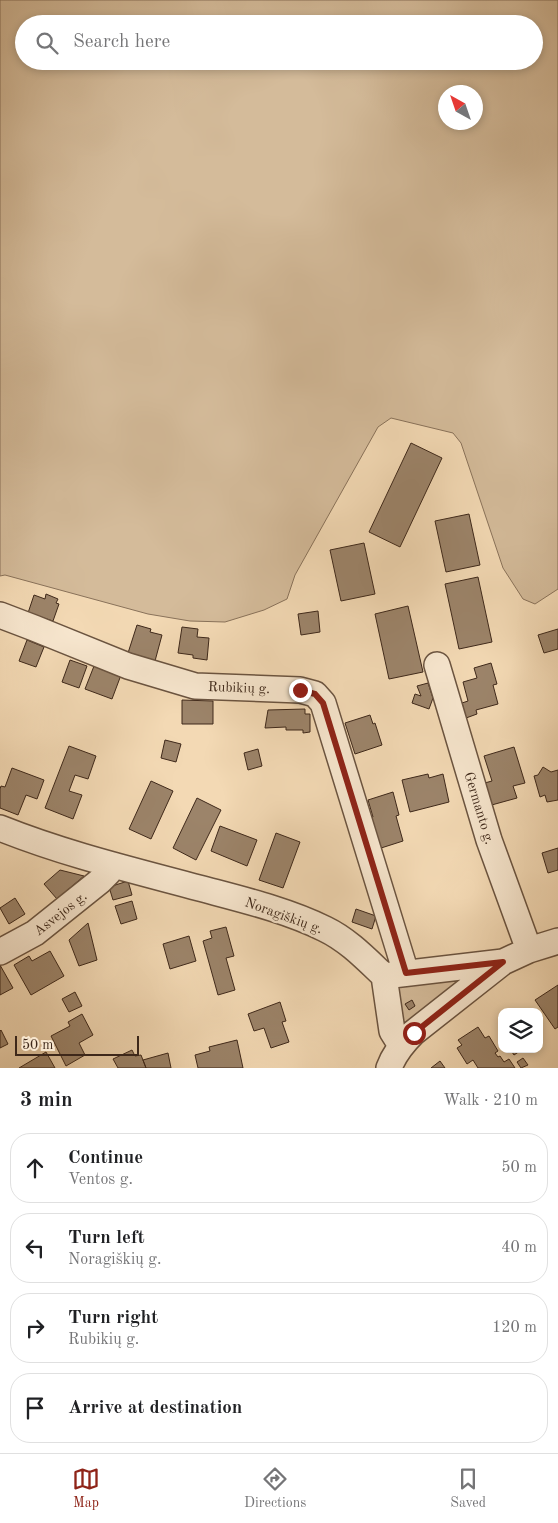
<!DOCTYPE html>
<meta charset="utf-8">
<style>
:root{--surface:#fff;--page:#f6f6f6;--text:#202124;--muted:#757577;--line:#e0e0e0;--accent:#8f2418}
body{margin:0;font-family:"Old Standard TT",serif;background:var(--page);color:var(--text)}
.controls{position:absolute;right:15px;bottom:15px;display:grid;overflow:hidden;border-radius:10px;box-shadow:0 2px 8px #0003}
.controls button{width:45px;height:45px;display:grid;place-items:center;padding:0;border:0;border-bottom:1px solid var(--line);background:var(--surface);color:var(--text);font:25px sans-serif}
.compass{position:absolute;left:438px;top:85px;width:45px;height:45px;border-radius:50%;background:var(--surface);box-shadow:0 2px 8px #0003;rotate:320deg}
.scale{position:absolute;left:15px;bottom:12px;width:124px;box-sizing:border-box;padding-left:5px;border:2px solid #3e281a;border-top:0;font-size:14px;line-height:18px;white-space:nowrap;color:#3e281a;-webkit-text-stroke:4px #f7e6ce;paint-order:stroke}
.stop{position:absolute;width:15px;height:15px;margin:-11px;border:4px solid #8f2418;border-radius:50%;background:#fff}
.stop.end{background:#8f2418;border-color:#fff;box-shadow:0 1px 5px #0008}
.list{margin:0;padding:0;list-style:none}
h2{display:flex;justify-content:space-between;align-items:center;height:65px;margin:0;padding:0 20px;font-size:21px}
h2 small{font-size:16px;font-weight:400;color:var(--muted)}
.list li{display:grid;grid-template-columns:32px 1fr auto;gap:15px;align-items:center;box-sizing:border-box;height:70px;margin:0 10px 10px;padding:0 10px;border:1px solid var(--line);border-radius:20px}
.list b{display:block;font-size:19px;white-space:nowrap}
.list p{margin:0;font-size:16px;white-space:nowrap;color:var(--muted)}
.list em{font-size:16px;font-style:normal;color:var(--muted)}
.icon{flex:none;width:28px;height:28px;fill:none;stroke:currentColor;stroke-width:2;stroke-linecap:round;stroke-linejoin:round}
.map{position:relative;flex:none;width:558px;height:1068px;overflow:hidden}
.search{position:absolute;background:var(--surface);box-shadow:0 2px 8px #0003;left:15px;right:15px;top:15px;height:55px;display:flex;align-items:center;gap:12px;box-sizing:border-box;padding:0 18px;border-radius:28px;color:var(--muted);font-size:19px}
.sheet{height:385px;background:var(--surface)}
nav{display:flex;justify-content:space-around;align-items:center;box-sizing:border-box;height:70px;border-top:1px solid var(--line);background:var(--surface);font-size:14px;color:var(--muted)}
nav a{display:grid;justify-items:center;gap:2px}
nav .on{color:var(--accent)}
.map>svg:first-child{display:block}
.green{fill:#d4bb9a;stroke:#89725a;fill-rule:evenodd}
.building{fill:#9c846a;stroke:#3e281a}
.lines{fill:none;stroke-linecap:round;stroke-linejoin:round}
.minor-casing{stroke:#6b5440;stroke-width:28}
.minor{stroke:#f7e6ce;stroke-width:25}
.route{stroke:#8f2418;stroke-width:6}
.labels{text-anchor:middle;stroke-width:5;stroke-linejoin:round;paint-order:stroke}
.street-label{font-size:14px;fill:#3e281a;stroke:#f7e6ce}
</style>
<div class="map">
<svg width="558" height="1068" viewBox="0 0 558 1068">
<rect width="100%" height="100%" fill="#f3d9b4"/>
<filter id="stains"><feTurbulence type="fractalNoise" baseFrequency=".004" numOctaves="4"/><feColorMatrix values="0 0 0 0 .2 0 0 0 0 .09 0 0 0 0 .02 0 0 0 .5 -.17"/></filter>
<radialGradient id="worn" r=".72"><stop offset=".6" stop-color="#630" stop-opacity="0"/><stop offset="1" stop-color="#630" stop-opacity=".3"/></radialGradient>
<path class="green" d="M0,0H558V589L535,604L523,599L503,568L461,443L453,433L391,418L378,427L295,575L287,599L264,610L225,622L190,621L148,614L5,575L0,576ZM24,24H534V61H24ZM446,92H476V122H446Z
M470,975L402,1028L397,989L401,985Z"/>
<path class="building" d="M411,443L442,458L400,547L369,532Z
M469,514L480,565L446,572L435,521Z
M364,543L375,594L341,601L330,550Z
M478,577L492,642L459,649L445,584Z
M46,594L58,599L56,603L59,604L53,621L28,613L34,595L45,599Z
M408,606L423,672L389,679L375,614Z
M318,611L320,632L301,635L298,614Z
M137,625L151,629L150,632L162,635L155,661L128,653Z
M182,627L198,629L197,637L209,638L207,660L193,658V655L178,653Z
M558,629V649L544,653L538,635Z
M27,640L44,647L36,667L19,661Z
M70,660L87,666L79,688L62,682Z
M491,663L497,684L493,685L498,704L476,710L477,714L466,718L462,703L468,701L463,682L477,678L474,668Z
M94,666L121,675L112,699L85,689Z
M428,683L433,698L429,709L412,703L415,694L421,696L417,686Z
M182,700L213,701V724H182Z
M305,709V714H310V732L303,733V730H286V727L265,728L268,710Z
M370,715L373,724L375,723L382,745L355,754L345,723Z
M165,740L181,744L176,762L161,758Z
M69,746L96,756L88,779L75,775L69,791L82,795L73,819L45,808Z
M514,747L525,783L513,786L517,798L488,806L481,784L492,781L484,756Z
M258,749L262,766L248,770L244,753Z
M543,767L551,772L558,770V800L547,802L545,795L540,797L534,776L538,775Z
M12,768L44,780L37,799L26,795L18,815L0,808V789L1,786L5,787Z
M428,774L429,778L443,774L449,802L410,812L402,780Z
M151,781L173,791L151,839L129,829Z
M393,792L399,815L396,816L403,841L378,849L368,818L373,817L368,800Z
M197,798L221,810L196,860L173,848Z
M220,826L257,840L247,866L211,851Z
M276,833L300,842L283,888L259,880Z
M558,848V870L548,873L542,853Z
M60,870L84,876L57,899L44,884Z
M128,881L132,895L113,900L109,887Z
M15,898L25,914L9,924L0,908Z
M132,901L137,919L121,924L115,906Z
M356,909L376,916L372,929L352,922Z
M88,923L97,960L79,966L69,940Z
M226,927L234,956L226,958L235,990L218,995L203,941L212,938L210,931Z
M189,936L196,961L170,969L163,944Z
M50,951L64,976L31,995L14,965L29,956L32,961Z
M0,965L13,988L0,995Z
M558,985V1027L555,1029L535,1000Z
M75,992L82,1006L69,1012L62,999Z
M412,1000L415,1006L409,1010L405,1004Z
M280,1002L286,1021L282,1022L289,1042L271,1048L264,1028L254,1031L248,1014Z
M82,1014L93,1035L79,1043L85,1055L66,1066L51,1036L70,1026L68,1022Z
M478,1027L485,1038L489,1036L498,1051L495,1053L498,1057L500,1056L504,1062L509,1059L515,1068H478L473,1060L467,1064L457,1048L462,1045L458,1040Z
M1,1030L8,1044L0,1048V1031Z
M237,1040L243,1068H198L195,1055L210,1051L209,1047Z
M510,1049H523L514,1055Z
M132,1050L135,1056L141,1055L146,1068H118L113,1059Z
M46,1052L55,1068H19Z
M168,1053L171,1068H146L143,1060Z
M523,1058L528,1065L521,1068L517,1062Z
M440,1061L445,1068H431Z"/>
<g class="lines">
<defs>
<path id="minor" d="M0,615L34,628L128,666L195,686L300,690L315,694L323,703L406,973
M437,665L489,840L529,950
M0,828C65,854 132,870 199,888C240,899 287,910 325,929C348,940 366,959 384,976L503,962L529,950L558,941
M0,952L35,933L100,881L108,873L111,865
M384,976L392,1031L397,1039L402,1044
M389,1068C394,1054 403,1043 413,1033L503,962"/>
</defs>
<use href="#minor" class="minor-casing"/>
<use href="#minor" class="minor"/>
</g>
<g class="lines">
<path class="route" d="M300,690L315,694L323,703L406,973L503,962L414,1033"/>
</g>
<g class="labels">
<g class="street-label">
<text transform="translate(239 687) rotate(2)" y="5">Rubikių g.</text>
<text transform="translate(480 808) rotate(73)" y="5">Germanto g.</text>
<text transform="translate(60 913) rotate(-38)" y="5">Asvejos g.</text>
<text transform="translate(284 915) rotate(20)" y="5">Noragiškių g.</text>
</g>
</g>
<rect width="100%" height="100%" filter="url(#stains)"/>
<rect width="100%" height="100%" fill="url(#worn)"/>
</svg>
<div class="controls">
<button><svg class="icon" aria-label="layers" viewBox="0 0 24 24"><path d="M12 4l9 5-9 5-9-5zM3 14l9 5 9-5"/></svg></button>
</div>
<svg class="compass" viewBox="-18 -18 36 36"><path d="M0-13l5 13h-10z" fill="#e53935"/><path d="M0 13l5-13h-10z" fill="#757577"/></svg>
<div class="scale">50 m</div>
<div class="stop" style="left:414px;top:1033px"></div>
<div class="stop end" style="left:300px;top:690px"></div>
<div class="search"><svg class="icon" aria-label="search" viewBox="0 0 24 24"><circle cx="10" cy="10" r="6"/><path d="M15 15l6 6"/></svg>Search here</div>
</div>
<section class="sheet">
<h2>3 min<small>Walk · 210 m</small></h2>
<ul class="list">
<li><svg class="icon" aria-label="ahead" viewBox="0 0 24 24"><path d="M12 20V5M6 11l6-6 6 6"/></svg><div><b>Continue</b><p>Ventos g.</p></div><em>50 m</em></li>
<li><svg class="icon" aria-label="left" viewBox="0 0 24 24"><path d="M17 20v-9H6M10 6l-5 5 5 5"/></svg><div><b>Turn left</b><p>Noragiškių g.</p></div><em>40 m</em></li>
<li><svg class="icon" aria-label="right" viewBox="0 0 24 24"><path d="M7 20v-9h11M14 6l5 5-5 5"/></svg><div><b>Turn right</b><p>Rubikių g.</p></div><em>120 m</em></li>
<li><svg class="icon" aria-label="arrive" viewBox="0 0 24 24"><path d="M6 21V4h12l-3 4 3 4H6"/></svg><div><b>Arrive at destination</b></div></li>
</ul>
</section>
<nav>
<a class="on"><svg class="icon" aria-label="map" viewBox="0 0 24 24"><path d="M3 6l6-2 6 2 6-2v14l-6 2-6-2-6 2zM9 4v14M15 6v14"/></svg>Map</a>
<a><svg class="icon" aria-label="directions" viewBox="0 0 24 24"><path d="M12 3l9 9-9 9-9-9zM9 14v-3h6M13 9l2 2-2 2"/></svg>Directions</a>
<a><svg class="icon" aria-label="saved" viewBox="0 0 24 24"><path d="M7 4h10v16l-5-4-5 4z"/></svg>Saved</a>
</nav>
